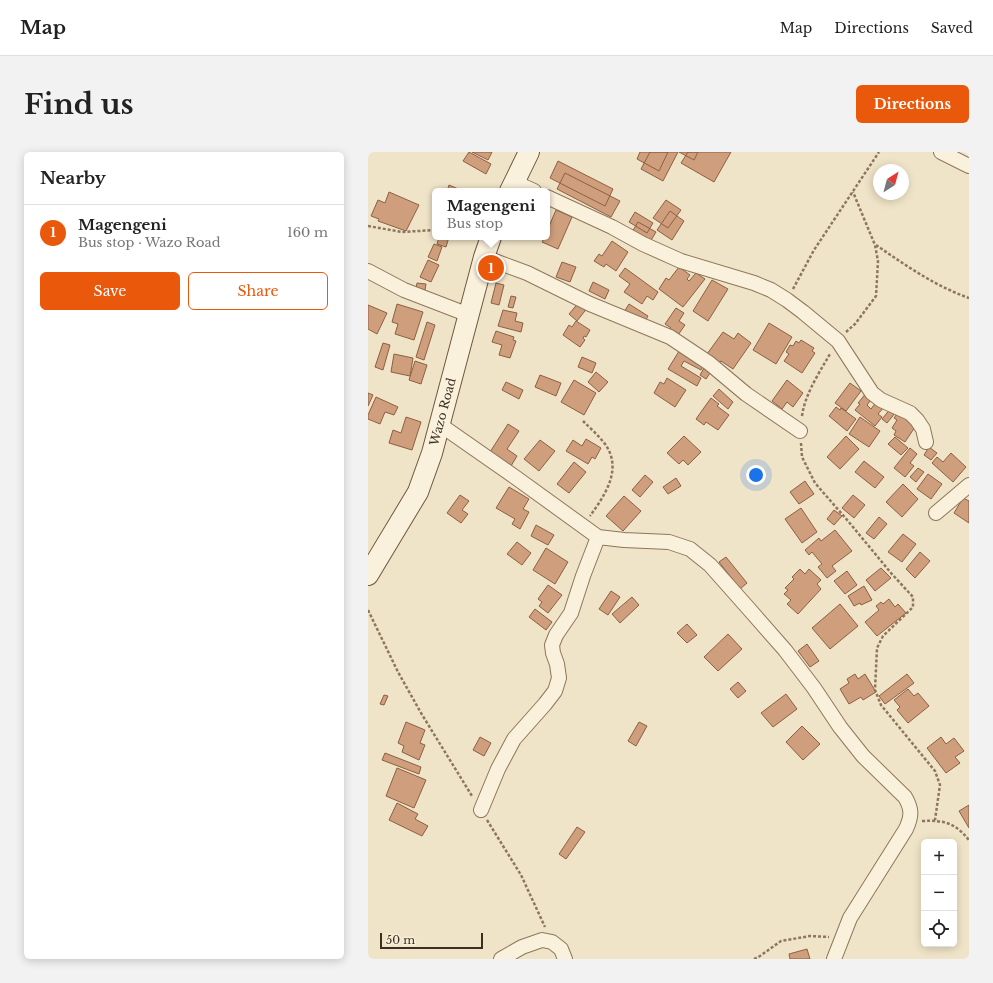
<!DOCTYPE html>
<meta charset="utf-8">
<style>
:root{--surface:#fff;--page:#f2f2f2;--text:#222;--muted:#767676;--line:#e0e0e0;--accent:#ea580c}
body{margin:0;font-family:"Libre Baskerville",serif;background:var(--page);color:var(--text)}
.controls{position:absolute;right:12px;bottom:12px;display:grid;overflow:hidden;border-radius:6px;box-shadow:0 2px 10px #0003}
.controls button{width:36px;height:36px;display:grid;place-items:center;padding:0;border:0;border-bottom:1px solid var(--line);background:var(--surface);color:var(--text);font:20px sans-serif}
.compass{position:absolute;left:505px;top:12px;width:36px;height:36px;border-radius:50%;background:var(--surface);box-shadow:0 2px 10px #0003;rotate:36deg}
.scale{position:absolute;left:12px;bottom:10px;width:103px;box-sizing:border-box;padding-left:4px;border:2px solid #3d2e20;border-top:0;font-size:11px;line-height:14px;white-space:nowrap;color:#3d2e20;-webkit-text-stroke:3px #f7eed8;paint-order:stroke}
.you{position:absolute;left:388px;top:323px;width:14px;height:14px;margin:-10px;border:3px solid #fff;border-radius:50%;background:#1a73e8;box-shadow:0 0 0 6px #1a73e833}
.badge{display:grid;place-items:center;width:26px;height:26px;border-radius:50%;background:var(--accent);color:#fff;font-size:13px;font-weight:700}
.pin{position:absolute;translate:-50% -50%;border:2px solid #fff;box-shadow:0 1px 4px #0006}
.popup{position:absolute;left:64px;top:36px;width:118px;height:52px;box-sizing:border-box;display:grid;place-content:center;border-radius:6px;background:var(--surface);filter:drop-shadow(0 1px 3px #0005);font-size:13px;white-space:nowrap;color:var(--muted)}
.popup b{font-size:15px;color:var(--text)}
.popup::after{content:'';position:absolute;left:50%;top:100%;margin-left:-8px;border:8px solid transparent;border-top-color:var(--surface)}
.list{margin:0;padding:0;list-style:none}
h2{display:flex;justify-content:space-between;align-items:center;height:52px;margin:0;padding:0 16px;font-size:17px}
h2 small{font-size:13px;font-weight:400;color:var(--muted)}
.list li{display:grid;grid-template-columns:26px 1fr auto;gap:12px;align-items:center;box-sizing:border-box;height:56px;padding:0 16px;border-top:1px solid var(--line)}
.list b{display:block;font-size:15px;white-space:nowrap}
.list p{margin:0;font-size:13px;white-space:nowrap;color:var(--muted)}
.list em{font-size:13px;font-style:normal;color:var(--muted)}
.actions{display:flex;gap:8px;padding:12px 16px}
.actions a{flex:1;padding:9px 0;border:1px solid var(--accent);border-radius:6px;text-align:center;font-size:14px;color:var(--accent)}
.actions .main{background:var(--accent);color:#fff}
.icon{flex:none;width:22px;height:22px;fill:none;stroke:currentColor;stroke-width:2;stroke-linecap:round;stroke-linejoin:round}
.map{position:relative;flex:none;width:601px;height:807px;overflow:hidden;border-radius:6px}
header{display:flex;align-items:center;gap:24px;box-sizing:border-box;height:56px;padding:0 20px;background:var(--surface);border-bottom:1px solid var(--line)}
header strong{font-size:19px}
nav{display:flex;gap:22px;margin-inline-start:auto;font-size:14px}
.intro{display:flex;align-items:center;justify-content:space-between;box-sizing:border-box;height:96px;padding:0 24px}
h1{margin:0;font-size:28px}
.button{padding:10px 18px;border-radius:6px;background:var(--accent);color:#fff;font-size:14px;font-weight:700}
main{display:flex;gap:24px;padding:0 24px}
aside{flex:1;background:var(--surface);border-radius:6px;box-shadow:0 2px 10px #0003}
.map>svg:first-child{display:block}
.building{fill:#cf9f7d;stroke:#8d5f41}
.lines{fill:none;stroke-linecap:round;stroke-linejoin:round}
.minor-casing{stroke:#8d765c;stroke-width:16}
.secondary-casing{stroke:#6f573f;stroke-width:22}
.path{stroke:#8d765c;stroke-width:2.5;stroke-dasharray:3 2;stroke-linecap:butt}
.minor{stroke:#faf1dc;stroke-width:14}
.secondary{stroke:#faf1dc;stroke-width:20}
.labels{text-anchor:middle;stroke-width:3;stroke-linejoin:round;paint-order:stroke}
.street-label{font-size:12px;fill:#3d2e20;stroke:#f7eed8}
</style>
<header>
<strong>Map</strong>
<nav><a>Map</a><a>Directions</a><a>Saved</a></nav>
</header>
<div class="intro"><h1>Find us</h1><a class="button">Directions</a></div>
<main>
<aside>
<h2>Nearby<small></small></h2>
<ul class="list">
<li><span class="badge">1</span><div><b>Magengeni</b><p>Bus stop · Wazo Road</p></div><em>160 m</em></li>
</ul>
<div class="actions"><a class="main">Save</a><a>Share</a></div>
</aside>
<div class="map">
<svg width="601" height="807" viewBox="0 0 601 807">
<rect width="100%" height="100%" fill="#f0e4c8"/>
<path class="building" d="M101,0L123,12L118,22L95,9Z
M104,0H124L120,8Z
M272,0H300L291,19L269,7Z
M282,0H310L295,29L273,17Z
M311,0H330L326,8Z
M320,0H363L346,30L313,11Z
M190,9L245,37L237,54L182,26Z
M197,21L252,49L243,65L189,37Z
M81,33L95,39H79Z
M21,40L51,53L38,79L10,69L11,67L3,64L10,48L17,51Z
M298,48L313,58L300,76L285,66Z
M188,58L204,65L190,97L174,90L177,85H179V79Z
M302,59L316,69L304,88L289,78Z
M267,60L285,71L279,81L261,70Z
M270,70L288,80L282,90L264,80Z
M71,85H81L78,95L69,92Z
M244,89L260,100L248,119L238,112L236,115L226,109L231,102L234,104Z
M66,92L74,95L69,109L60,105Z
M60,108L71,113L63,130L52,125Z
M194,110L208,115L202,130L188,125Z
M311,115L322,123L319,127L321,129L328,121L337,127L315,155L291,137L298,126L301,128Z
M257,116L290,140L285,148L279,144L274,152L256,140L262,132L251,124Z
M344,128L360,137L340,169L325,159Z
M225,130L241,138L237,147L221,139Z
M49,131L58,132L57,138L48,136Z
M128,131L136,133L131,153L123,151Z
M143,144L148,145L145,156L140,155Z
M212,149L220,155L209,169L201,162Z
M29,152L55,160L46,188L27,182L30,172L24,170Z
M261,152L280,164L275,173L256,160Z
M0,153L19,161L9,182L0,177Z
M308,156L316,161L311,169L317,173L310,183L302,177L303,176L297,172Z
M135,158L149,161L147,169L155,171L153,180L130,174Z
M208,169L222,178L218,185L216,184L215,186L217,188L212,195L195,183L201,173L204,175Z
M59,170L67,173L56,208L48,205Z
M401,171L424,185L408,212L385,198Z
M128,179L146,185L145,188L148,189L142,206L131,203L134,193L124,190Z
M355,180L366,187L370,181L383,191L365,217L353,209L351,211L339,202Z
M433,188L446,196L444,199L447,201L434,221L416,209L421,202L418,200L422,193L425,194L428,189L431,191Z
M15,191L22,193L15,218L7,215Z
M313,196L337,210L333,218L316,209L313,214L333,226L329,234L300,217Z
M26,202L45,206L42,224L23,220Z
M214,205L228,211L224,221L210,215Z
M47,209L59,213L53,232L41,228Z
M336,216L342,221L338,227L332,223Z
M228,220L240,230L231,240L220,230Z
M172,223L193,231L188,244L167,235Z
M299,226L318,238L307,255L286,241L292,230L296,232Z
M206,228L228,241L216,263L193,250Z
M419,228L435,241L425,255L419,250L414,257L404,249Z
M138,230L155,238L151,247L134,238Z
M482,231L493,239L478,259L467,251Z
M351,237L365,250L360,257L345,244Z
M499,240L505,245L499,253L503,257L509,249L517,254L510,262L514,265L507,274L487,258L492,252L490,251Z
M0,241L5,243L0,254Z
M8,245L30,255L26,263L17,260L12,272L0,267V263Z
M343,246L351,252L349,254L361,263L350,278L338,270L336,273L328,267Z
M468,255L472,258L473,256L488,267L479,279L461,264Z
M523,256L528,260L519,271L514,267Z
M531,259L549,272L537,290L526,283L528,279L524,276L529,268L526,266Z
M38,265L53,270L44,298L21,291L25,278L33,281Z
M492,265L512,279L501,295L481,282Z
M140,272L151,279L139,297L149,304L143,314L122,300Z
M316,284L333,300L320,313L315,308L311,312L299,301Z
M478,284L491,297L472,317L459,305Z
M527,285L540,296L533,303L520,292Z
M218,287L233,296L227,307L224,305L220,312L198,299L205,288L214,294Z
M172,288L187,299L171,319L156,307Z
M561,295L569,301L563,308L556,303Z
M542,296L549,302L542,311L546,314L537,325L526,316Z
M583,301L598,315L585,330L564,311L569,305L575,310Z
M496,309L516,325L507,336L487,320Z
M206,310L218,320L201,341L189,332Z
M550,316L556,320L548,330L542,325Z
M560,322L574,332L563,347L549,337Z
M277,323L285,330L272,345L264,338Z
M308,326L313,334L300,342L295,335Z
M437,329L446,342L431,352L422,340Z
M535,332L550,347L534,365L518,350Z
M141,335L161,347L155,357L161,360L152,377L144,372L147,367L128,356Z
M92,343L101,349L94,358L100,362L93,371L79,361Z
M485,343L497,353L486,366L474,356Z
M256,344L273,359L255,379L238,364Z
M595,346L601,349V371L586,361Z
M433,356L449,380L434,391L417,367Z
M466,358L474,364L466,373L459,367Z
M511,365L519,372L506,387L498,381Z
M168,373L186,383L180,393L163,384Z
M467,378L484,399L464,414L468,419L459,426L450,415L454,412L444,400L441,403L437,398L451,386L453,389Z
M535,382L548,392L534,410L520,400Z
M149,390L163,401L154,413L139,402Z
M178,396L200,410L187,432L165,418Z
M552,400L562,409L547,426L538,417Z
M358,405L379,431L372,437L351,410Z
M513,416L523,426L507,439L498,428Z
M432,417L437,422L441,417L453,428L449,432L453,437L430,462L419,452L423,448L416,442L420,438L417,436L426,427L424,425Z
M479,419L489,433L477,442L466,429Z
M180,433L194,443L180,461L171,454L174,450L170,447Z
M496,434L504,448L493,453L492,451L486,454L480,444Z
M243,439L252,445L240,463L231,457Z
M264,445L271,453L252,471L244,462Z
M521,447L527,455L530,452L538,461L509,484L497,470L511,458L508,454L513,450L515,452Z
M472,452L490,474L462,497L444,476Z
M167,457L184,470L178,478L161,465Z
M319,472L329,483L319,491L309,481Z
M360,482L374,497L350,519L336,505Z
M439,492L451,509L442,515L430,499Z
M487,522L490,527L497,522L508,540L495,548L493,545L481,552L472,537L481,531L479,527Z
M539,522L546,531L517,552L511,544Z
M370,530L378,539L370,546L362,537Z
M540,537L546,544L550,541L561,554L540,571L529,558L532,555L526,548Z
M418,542L429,557L405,575L393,561Z
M16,543L20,544L16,553L12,552Z
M38,570L57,578L52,591L57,593L51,608L34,600L36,594L30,591Z
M271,570L279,574L268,594L260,589Z
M434,574L452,592L435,608L418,590Z
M112,585L123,591L116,604L105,598Z
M573,585L578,592L586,586L596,599L587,605L592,611L578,621L559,596Z
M17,601L53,615L51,622L14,608Z
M29,616L58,628L46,656L18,644Z
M29,651L50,662L47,667L60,674L54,684L21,668Z
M601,653V676L591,659Z
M209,675L217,680L198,707L191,702Z
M439,797L442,807H422L421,802Z"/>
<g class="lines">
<defs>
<path id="minor" d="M573,0L601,14
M146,30L166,39
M179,45L244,75L275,92L313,109L386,131L403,138L419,148L435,160L470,189L504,241L513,248L542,261L549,268L555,277L558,290
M116,105L159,121L222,152L302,185L341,211L378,242L432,279
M0,119L36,138L101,163
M71,272L147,325L230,385L256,388L301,390L322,397L342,413L381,457L417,498L446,536L472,575L495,604L537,645C544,657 544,664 538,677L482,766L466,807
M568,361L601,333
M113,658L130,617L146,587L177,552L187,539L191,526L189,512L185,501L184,493L188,483L203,461L215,424L230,385
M133,807L154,795L174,788L184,790L193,797L197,807"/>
<g id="secondary">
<path d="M142,39L161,0"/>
<path id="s1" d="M0,423L50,340L64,301L116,105L123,85"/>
</g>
</defs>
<use href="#minor" class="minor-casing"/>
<use href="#secondary" class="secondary-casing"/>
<path class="path" d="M0,74L34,80L67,78
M508,93C537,113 567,134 601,146
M425,137L446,98L511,0
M478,180L487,172L508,144L510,109L507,93L485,40
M434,264C437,242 451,221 462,202
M215,269C222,276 231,284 237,292C255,317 237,343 222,364
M433,291L434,305L447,331L480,369L523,421L545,445V455L515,484L509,496L507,538L513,553L567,619L572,633L567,668
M0,458L30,520L53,561L104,644
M119,668L153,723L177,775
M554,669C577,668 587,671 601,688
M386,807L392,804L413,789L442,784L461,785"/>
<use href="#minor" class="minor"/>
<use href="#secondary" class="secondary"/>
</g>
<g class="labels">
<g class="street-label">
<text dy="4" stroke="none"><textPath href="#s1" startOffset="181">Wazo Road</textPath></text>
</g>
</g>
</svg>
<div class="controls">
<button>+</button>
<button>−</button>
<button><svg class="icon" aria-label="locate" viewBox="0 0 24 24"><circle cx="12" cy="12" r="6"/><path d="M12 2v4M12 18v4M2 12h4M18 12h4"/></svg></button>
</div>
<svg class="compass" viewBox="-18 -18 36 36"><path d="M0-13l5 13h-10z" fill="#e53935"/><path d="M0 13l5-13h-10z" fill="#767676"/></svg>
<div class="scale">50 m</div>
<div class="you"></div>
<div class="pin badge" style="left:123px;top:116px">1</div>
<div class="popup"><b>Magengeni</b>Bus stop</div>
</div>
</main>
